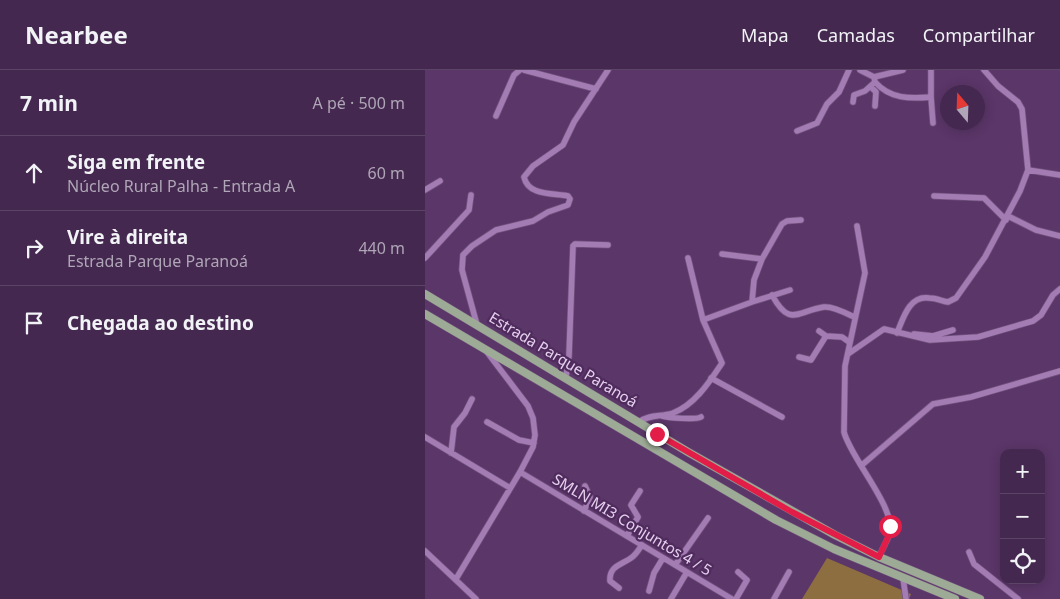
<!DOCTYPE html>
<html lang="pt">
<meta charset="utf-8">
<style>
:root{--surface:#44284f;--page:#4e3459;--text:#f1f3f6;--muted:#afa6b7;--line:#5c4466}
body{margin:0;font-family:"Noto Sans",sans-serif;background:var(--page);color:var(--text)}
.controls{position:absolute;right:15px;bottom:15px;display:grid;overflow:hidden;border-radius:10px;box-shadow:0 2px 12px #0003}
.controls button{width:45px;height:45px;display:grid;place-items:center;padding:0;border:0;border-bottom:1px solid var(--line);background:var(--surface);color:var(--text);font:25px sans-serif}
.compass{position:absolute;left:515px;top:15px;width:45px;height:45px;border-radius:50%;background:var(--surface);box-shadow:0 2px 12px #0003;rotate:341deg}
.stop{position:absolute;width:15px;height:15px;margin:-11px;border:4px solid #e11d48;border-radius:50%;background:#fff}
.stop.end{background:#e11d48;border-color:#fff;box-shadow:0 1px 5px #0008}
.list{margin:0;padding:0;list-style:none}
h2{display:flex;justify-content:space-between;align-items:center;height:65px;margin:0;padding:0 20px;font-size:21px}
h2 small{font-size:16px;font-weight:400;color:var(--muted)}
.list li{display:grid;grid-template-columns:32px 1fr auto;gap:15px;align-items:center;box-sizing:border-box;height:75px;padding:0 20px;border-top:1px solid var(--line)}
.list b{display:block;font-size:19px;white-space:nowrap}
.list p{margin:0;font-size:16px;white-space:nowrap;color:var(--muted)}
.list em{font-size:16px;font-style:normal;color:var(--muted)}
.icon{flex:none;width:28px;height:28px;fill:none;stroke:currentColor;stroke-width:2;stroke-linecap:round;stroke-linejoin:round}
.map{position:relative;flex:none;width:635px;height:529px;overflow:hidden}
header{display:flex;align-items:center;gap:30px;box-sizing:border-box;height:70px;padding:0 25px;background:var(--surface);border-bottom:1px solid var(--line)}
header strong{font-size:24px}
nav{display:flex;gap:28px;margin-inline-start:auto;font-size:18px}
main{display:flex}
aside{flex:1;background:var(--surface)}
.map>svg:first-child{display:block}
.green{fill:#8d6e40}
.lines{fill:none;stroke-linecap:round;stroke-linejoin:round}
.minor-casing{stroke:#71527d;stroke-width:7}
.major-casing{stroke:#71527d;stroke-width:9}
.minor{stroke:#a47cb4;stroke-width:5.5}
.major{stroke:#9daa95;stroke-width:8}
.route{stroke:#e11d48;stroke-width:6}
.labels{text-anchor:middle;stroke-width:4.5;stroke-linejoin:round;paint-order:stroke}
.street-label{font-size:15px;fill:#e5d0ee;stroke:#502b5e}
</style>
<header>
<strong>Nearbee</strong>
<nav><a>Mapa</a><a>Camadas</a><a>Compartilhar</a></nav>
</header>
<main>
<aside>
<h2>7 min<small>A pé · 500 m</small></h2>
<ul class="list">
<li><svg class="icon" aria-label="ahead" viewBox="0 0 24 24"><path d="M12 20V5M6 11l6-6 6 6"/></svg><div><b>Siga em frente</b><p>Núcleo Rural Palha - Entrada A</p></div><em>60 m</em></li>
<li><svg class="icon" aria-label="right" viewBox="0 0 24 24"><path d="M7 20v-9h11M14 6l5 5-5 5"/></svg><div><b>Vire à direita</b><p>Estrada Parque Paranoá</p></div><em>440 m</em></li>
<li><svg class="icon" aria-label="arrive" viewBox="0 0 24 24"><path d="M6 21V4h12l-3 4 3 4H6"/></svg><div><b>Chegada ao destino</b></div></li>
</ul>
</aside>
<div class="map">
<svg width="635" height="529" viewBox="0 0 635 529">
<rect width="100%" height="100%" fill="#5b3669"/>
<path class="green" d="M402,488L486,524L484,529H377Z"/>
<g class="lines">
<defs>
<path id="minor" d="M99,0L171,19
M435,0L449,7L478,0
M559,0L573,16L593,32L597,39L603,100
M449,7L450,12C465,29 485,29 506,27L508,53
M446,17L451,22L450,36
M506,27V0
M428,32L429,25L440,21L450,12
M71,46L89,5L95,0
M372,61L392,53L402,34L414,22L424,0
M603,100L635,105
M0,120L15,111
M509,126L559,128L581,150
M583,146L611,160L635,166
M432,156L440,203L420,296L419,362C425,387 470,437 465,462C463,470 457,479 454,487
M0,188L44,140L46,125
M263,188L278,250
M337,189L357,154L362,151L376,150
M347,225C365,258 372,241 399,237C408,236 421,243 429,247
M327,232L365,220
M52,255L37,200L38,185L47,176L71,160L108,151L123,142L143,135L145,129L143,126C128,123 103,126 99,107L108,96L138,75L149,52L183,0
M394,261L401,266
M472,263C478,249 484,225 504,228C511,228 517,231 523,232L531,228L560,187L595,121L603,100
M489,264L508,266L528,260
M423,284L459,259L505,270L553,267L608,251L616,245L628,225L635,219
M374,287L386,290L401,266L417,267L424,272
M141,307L144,286L148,176L150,174L183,175
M286,308L357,347
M237,346C244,348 271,350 276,347
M62,352L94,370L109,373
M214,352C225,344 236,347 248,343C270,335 285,311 297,293L278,250L327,232L329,210L337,189L297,184
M0,367L85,418
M26,383L29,357L40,343L47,329
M437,395L508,334L546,327L635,301
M95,402L307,529
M159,441L165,427L160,416
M202,466L213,447L206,435L215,421
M0,481L51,529
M544,482L549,494L593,529
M250,495L283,448
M478,508L481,529
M31,509L95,402L108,377L110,365L108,348L103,336L62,282
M194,518L185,511C184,496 196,495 206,488C211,485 214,479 217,475
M224,521L229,503L238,488
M246,529L262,502
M311,529L322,510L313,502
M349,529L364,502"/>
<path id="major" d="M0,224L263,382L410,465L454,487L555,529
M0,244L351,450L409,479L530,529"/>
</defs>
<use href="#minor" class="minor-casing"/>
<use href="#major" class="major-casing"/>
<use href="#minor" class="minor"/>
<use href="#major" class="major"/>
</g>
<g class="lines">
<path class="route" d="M232,364L367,442L454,487L464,465L465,456"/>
</g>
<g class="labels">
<g class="street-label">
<text transform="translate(138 290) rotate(31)" y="5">Estrada Parque Paranoá</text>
<text transform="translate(207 455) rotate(31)" y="5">SMLN MI3 Conjuntos 4 / 5</text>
</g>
</g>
</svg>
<div class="controls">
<button>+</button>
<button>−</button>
<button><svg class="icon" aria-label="locate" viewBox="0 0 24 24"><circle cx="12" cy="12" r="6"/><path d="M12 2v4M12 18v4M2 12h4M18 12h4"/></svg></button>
</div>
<svg class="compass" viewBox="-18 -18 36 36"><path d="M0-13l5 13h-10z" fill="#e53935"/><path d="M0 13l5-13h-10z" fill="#afa6b7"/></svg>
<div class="stop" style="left:465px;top:456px"></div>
<div class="stop end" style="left:232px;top:364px"></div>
</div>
</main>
